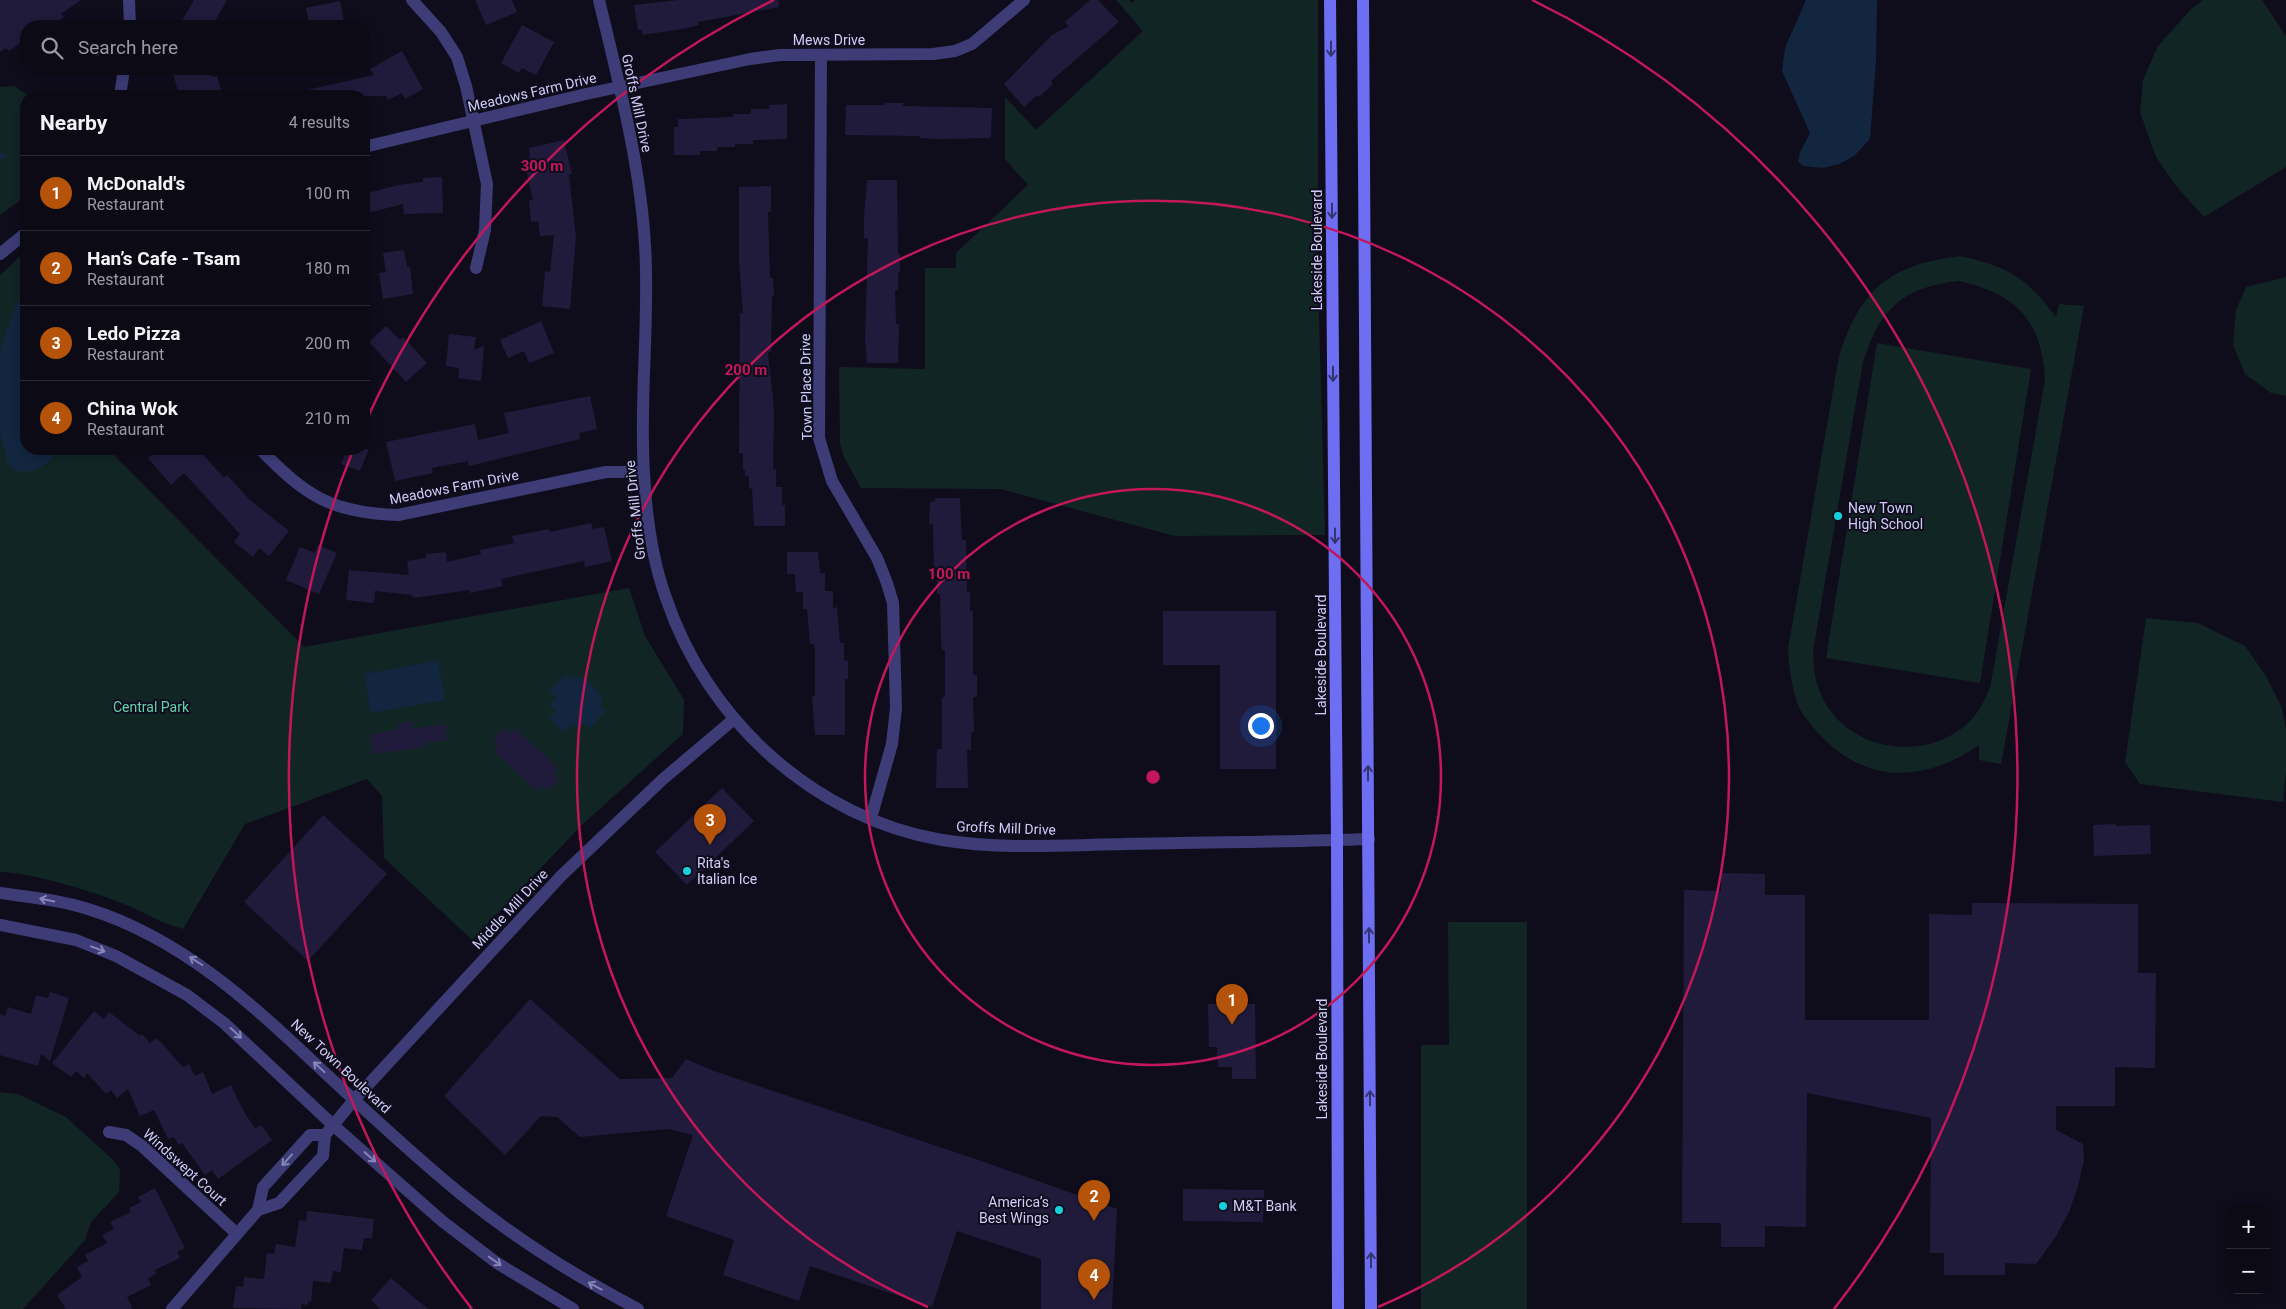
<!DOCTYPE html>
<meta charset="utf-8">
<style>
:root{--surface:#0b0a15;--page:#14131e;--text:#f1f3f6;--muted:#9a9aa0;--line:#2b2b34;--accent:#b45309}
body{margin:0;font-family:Roboto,sans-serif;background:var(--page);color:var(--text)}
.controls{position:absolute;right:15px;bottom:15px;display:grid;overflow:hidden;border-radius:10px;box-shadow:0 2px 12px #0003}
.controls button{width:45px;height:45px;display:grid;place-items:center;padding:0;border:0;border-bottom:1px solid var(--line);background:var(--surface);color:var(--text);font:25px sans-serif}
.you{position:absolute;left:1260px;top:725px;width:18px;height:18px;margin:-12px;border:4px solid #fff;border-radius:50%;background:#1a73e8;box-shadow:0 0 0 8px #1a73e833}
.badge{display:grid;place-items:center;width:32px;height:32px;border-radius:50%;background:var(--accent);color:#fff;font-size:16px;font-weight:700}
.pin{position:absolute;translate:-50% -41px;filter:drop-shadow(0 1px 2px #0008)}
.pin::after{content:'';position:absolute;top:26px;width:18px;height:15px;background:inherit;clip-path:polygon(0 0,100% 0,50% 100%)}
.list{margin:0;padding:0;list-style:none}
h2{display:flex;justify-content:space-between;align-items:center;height:65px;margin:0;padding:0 20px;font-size:21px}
h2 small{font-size:16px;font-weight:400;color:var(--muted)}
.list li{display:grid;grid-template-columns:32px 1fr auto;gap:15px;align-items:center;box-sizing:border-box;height:75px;padding:0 20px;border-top:1px solid var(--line)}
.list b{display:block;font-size:19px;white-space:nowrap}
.list p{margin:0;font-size:16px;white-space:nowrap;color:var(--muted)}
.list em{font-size:16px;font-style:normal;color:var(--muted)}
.icon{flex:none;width:28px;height:28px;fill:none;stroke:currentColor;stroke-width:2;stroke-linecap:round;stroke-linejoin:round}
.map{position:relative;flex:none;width:2286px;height:1309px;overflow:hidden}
.search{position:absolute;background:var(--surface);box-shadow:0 2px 12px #0003;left:20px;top:20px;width:350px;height:55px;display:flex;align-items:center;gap:12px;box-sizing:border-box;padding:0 18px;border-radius:20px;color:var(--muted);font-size:19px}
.panel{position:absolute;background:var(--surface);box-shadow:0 2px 12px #0003;left:20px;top:90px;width:350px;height:365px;border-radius:20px}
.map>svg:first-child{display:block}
.green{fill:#112524;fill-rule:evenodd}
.water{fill:#122640}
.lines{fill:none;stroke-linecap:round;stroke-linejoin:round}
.stream{stroke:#122640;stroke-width:5.5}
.building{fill:#201b3b}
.minor{stroke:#3d3c77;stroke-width:12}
.secondary{stroke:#6d6ef1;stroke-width:12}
.oneway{stroke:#353471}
.oneway2{stroke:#8684b8}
.ring{fill:none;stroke:#c2185b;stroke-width:2.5}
.poi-dot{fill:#15d1de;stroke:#0f0d1c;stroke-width:2}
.labels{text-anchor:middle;stroke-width:4;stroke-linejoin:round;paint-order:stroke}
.street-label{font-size:14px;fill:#d0cdfa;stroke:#0f0d1c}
.poi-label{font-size:14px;fill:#d0cdfa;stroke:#0f0d1c;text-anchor:start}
.park-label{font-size:14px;fill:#61d2b2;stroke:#0f0d1c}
.centre{fill:#c2185b;stroke:#0f0d1c;stroke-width:2.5}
.ring-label{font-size:15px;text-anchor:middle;font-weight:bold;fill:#c2185b;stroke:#0f0d1c;stroke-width:4;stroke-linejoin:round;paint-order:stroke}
</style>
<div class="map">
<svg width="2286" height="1309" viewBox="0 0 2286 1309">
<rect width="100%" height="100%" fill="#0f0d1c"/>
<path class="green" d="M1116,0H1129L1132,3L1135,0H1318V206L1316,208L1325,535L1175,536L1000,489L861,488L844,457L840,444L839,367L925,369V268H956V253L1028,185L1005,159V97L1036,130L1143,31Z
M2203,0H2262L2286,36V167L2204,217L2177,187L2156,157L2140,112L2143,80L2158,46L2191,9Z
M14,86L29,96H26V196L0,215V87Z
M26,251V449H108L304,647L629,588L645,636L684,700L683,734L582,825L472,940L384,858L382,796L367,779L245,824L183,929C160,923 141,910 119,902C88,890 33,873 0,872V275Z
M1960,256C2009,267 2026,277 2056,317L2059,304L2084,306L2001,764L1979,760V745C1926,782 1867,785 1821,736C1812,726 1801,714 1797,702C1791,684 1789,667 1788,649L1839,356C1861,289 1889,265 1960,256ZM1959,281C2017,294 2042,321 2045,380L1990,688C1984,701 1978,714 1968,723C1923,765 1843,750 1820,692C1814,679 1814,665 1813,651L1863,362C1880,309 1902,287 1959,281Z
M2286,277V396L2271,393L2245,374L2233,345L2236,310L2246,287Z
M1877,343L2031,369L1980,683L1826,658Z
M2146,618L2198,623L2245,646L2266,676L2282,708L2286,730V771L2283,802L2140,784L2125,762Z
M1448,922H1527V1309H1421V1045H1449Z
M0,1092L18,1094L66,1117L112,1159L120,1169L119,1192L91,1222L85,1240L23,1309H0Z"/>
<path class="water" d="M1806,0H1877L1876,62L1870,139L1854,156L1839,164L1823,168L1803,166L1798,161L1800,152L1810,133L1782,71L1785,48Z
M26,287V449H59C45,466 39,474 15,471L7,461L0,433V350L16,305Z
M438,661L445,700L371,713L364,674Z
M566,674L571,680L574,677C590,680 598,687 602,702L600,705L606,711L589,728L584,724L577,730L571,724L563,732L549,718L556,711L550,705L557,698L549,691Z"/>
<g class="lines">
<path class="stream" d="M0,154L3,156"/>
</g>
<path class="building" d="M0,0H81L61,14L64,17L51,26H26V39L9,51L6,48L0,52Z
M194,0H227L212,26H179Z
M475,0H512L517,12L486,25Z
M678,0H778L779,7L698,22L699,25L682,29L642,35V30H638L634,5Z
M1090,0H1098L1119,22L1051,81L1053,84L1039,97L1037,95L1024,107L1004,84L1052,35L1069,26L1065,22Z
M340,1L345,26H310L306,8Z
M522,25L554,42L536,75L522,68L519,73L501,63Z
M402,51L423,89L405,99L402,93L388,100L386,96H307V90L374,75L370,69Z
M187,69H210L213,77L217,76L223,96H179L173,72Z
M885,103H903V106L992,108L991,138L938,139L919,138L920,136L845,135L846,105H885Z
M787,104V139L753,140V144H735V147H717V151H700V155H674V127H678V119L733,117V114H751V109H769V105Z
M564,140L572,174L569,175L576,238L570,309L542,306L545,271L550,272L554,235L540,236L538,221L531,222L529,200H533L525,165L530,164L529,148Z
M442,177L443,213L404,214L403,204L364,214V194L398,185L423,182V178Z
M867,180H897L898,254H900V272L898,273V290H895L896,324H899L898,363H867L865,341L868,238H864V217Z
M771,186V211L768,212L770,278H773L774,296H772L771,352H768L774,409L773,469H776V487H782V505H785V526H754L752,489L749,488V476H745V470H743V453H739L740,313H743L739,261V187Z
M404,250L407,267H410L413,294L383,299L379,273L386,272L383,253Z
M541,321L554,353L529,363L524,351L508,358L500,340Z
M386,326L400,340L403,337L427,363L406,382L369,342Z
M449,334L476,337L474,350L484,346L481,381L458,378L459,368L446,366Z
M590,396L597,429L579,433L580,439L469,466L468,461L432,468L433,473L395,481L386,442L475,424L478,440L509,433L504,413Z
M158,449H198L224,478L227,475L250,500L289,531L269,556L259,548L253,557L234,542L240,534L184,473L171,485L148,458Z
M347,449H369L360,471L341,464Z
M935,498H960L962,540H966L967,592H970V611H973V675H977V697H973L974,732H971V750H967L968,788H936L937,749H942V697H945V650H942L941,640L940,594H937V577H934L933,524H929L930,502H935Z
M591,523L593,529L604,527L612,561L585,567L584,561L501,579L503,586L470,593V590L413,598L412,595L375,591L374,603L346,600L349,570L409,575L407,561L426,558V554L446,552L447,562L481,554L480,550L514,543L512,536L549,529L550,532Z
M318,545L337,553L319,594L286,580L300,547L315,553Z
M787,552H818L820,573H825V591H833V608L837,607L840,643H844V660L848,661V679H845V735H815L812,696H815V651L814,644H810L807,609H803V592H796L795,574H787Z
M1163,611H1276V769H1220V665H1163Z
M411,721L412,729L445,724L447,740L425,743V747L373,754L370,734L398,730L397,724Z
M504,728L511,734L515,728L558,768L553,774L559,779L549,791L542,785L537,791L494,751L499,745L493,740Z
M722,788L754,821L687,885L655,852Z
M323,815L387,874L308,961L244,902Z
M2116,824V826L2150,825L2151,854L2094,856L2093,825Z
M1721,873L1765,874V895H1805V1020H1929V914L1972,915V903L2138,904V973H2156L2155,1068L2115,1067V1106H2056V1130L2083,1144L2084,1160L2078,1186L2069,1212L2055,1238L2036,1264L2005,1263V1275H1944V1253H1930L1931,1118L1807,1093L1806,1227L1765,1226V1247H1721V1223H1682L1684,890L1721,891Z
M50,992L69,998L50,1061L41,1054L38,1066L0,1055V1014L5,1016L8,1007L31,1014L36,995L48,998Z
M530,999L620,1079L672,1078L686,1059L714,1071L981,1161L1117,1209L1112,1309H1041V1259L957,1231L932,1307L810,1266L799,1301L723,1275L734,1240L666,1216L693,1135L668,1129L580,1137L557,1117L541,1116L505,1155L444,1096Z
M1208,1004H1255L1256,1079H1232V1067H1218L1217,1047H1209Z
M94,1011L104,1019L109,1012L140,1036L142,1034L150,1043L157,1038L183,1067L189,1064L195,1076L203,1072L212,1094L231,1085L244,1112L255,1128L261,1125L272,1140L218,1179L212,1170L205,1175L182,1143L178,1145L174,1137L168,1139L154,1110L140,1116L128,1089L117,1098L111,1090L106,1094L87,1073L84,1078L76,1071L71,1077L52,1063Z
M155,1188L185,1248L177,1252L180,1258L155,1270L156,1274L148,1278L151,1285L127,1297L133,1309H66L57,1295L82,1277L77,1267L88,1261L85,1255L107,1243L102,1235L114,1229L110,1222L131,1212L129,1208L141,1202L138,1197Z
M1183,1189L1264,1190L1263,1222L1183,1221Z
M307,1211L374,1219L372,1238H364L362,1250L344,1248L341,1270L340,1272L333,1271L331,1283L313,1281L311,1302L308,1301V1305L302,1304L301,1309L233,1308L236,1286L243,1287L244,1277L264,1279L267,1253L274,1254L276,1244L295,1247L299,1220L306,1221Z
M391,1278L428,1309H380L371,1300Z"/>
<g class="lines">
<path class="minor" d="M129,0L130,26
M412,0L441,32L457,57L466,86L487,184L485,230L476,268
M599,0C618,80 640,162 645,245C650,320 639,397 644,473C646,514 652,559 666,598C707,720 814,818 942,840C1002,850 1066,845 1127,844C1207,842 1288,842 1369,839
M821,55L819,438L832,481L877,558L887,583L893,603L896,708L892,744L871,818
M120,96L124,69
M364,147L586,94L750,59L780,55L933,54L955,51L972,44L1024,0
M0,254L26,233
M260,449C306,496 331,513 398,515L606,472H644
M0,893C29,897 60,900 88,909C182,938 253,1005 323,1071C368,1113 414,1156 462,1195C519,1241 574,1275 638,1309
M0,925L76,940L116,956L187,995L224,1023L333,1125L442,1221L497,1263L573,1309
M109,1132L126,1135L142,1146L236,1233
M258,1210L279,1203L323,1156L325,1135L354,1100L561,876L662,780L734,719
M172,1309L258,1210L263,1187L310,1135H325"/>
<path class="secondary" d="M1330,0L1337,840L1338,1309
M1363,0L1371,1309"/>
</g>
<defs><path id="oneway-shaft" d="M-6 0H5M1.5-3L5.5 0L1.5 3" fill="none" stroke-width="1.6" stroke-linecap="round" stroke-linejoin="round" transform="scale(1.25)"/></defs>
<g class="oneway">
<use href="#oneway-shaft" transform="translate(1331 49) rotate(90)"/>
<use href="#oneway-shaft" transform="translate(1332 211) rotate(90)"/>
<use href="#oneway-shaft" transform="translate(1333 374) rotate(90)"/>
<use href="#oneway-shaft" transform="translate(1335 536) rotate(90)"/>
<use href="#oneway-shaft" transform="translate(1368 773) rotate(-90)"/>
<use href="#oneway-shaft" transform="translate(1369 935) rotate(-90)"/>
<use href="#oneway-shaft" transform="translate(1370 1098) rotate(-90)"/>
<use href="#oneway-shaft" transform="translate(1371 1260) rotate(-90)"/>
</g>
<g class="oneway2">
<use href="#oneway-shaft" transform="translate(47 900) rotate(-168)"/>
<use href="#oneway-shaft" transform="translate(98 949) rotate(21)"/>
<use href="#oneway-shaft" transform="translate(196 961) rotate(-148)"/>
<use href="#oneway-shaft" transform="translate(236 1033) rotate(43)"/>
<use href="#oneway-shaft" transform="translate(319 1067) rotate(-137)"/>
<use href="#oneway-shaft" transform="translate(370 1157) rotate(41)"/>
<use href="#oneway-shaft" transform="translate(287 1160) rotate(132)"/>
<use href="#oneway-shaft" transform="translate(495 1261) rotate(35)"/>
<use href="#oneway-shaft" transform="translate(595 1286) rotate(-152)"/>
</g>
<g class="ring">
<circle cx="1153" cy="777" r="288"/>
<path d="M928 1307A576 576 0 1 1 1378 1307"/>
<path d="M472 1309A864 864 0 0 1 352 453M367 419A864 864 0 0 1 774 0M1532 0A864 864 0 0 1 1834 1309"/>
</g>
<g class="poi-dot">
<circle cx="1838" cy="516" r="5"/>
<circle cx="687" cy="871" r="5"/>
<circle cx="1223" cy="1206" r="5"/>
<circle cx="1059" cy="1210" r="5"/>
</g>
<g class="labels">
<g class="street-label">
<text x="829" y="45">Mews Drive</text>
<text transform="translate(532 92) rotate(-13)" y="5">Meadows Farm Drive</text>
<text transform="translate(637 103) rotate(78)" y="5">Groffs Mill Drive</text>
<text transform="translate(1317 250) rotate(-90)" y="5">Lakeside Boulevard</text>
<text transform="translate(806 387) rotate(-91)" y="5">Town Place Drive</text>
<text transform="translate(454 487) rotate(-11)" y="5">Meadows Farm Drive</text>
<text transform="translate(635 510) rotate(-96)" y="5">Groffs Mill Drive</text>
<text transform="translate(1321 655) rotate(-90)" y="5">Lakeside Boulevard</text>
<text transform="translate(1006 828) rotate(2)" y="5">Groffs Mill Drive</text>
<text transform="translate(510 909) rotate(-47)" y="5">Middle Mill Drive</text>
<text transform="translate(1322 1059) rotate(-90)" y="5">Lakeside Boulevard</text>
<text transform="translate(341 1066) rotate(43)" y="5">New Town Boulevard</text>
<text transform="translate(185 1167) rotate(42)" y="5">Windswept Court</text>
</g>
<g class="poi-label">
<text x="1848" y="513">New Town<tspan x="1848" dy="16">High School</tspan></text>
<text x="697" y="868">Rita's<tspan x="697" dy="16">Italian Ice</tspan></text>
<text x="1049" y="1207" text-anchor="end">America’s<tspan x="1049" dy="16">Best Wings</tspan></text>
<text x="1233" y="1211">M&amp;T Bank</text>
</g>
<g class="park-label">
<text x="151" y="712">Central Park</text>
</g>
</g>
<circle cx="1153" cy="777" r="8" class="centre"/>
<g class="ring-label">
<text x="542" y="171">300 m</text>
<text x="746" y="375">200 m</text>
<text x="949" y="579">100 m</text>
</g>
</svg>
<div class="controls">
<button>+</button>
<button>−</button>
</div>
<div class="you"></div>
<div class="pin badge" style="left:1232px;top:1025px">1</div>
<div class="pin badge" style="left:1094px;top:1221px">2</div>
<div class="pin badge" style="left:710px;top:845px">3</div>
<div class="pin badge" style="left:1094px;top:1300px">4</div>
<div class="search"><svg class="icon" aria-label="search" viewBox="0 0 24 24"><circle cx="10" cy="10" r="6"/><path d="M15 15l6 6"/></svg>Search here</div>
<section class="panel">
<h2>Nearby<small>4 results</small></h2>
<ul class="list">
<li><span class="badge">1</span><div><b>McDonald's</b><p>Restaurant</p></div><em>100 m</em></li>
<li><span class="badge">2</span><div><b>Han’s Cafe - Tsam</b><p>Restaurant</p></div><em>180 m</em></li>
<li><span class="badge">3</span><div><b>Ledo Pizza</b><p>Restaurant</p></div><em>200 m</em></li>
<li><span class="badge">4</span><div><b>China Wok</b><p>Restaurant</p></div><em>210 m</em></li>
</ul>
</section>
</div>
